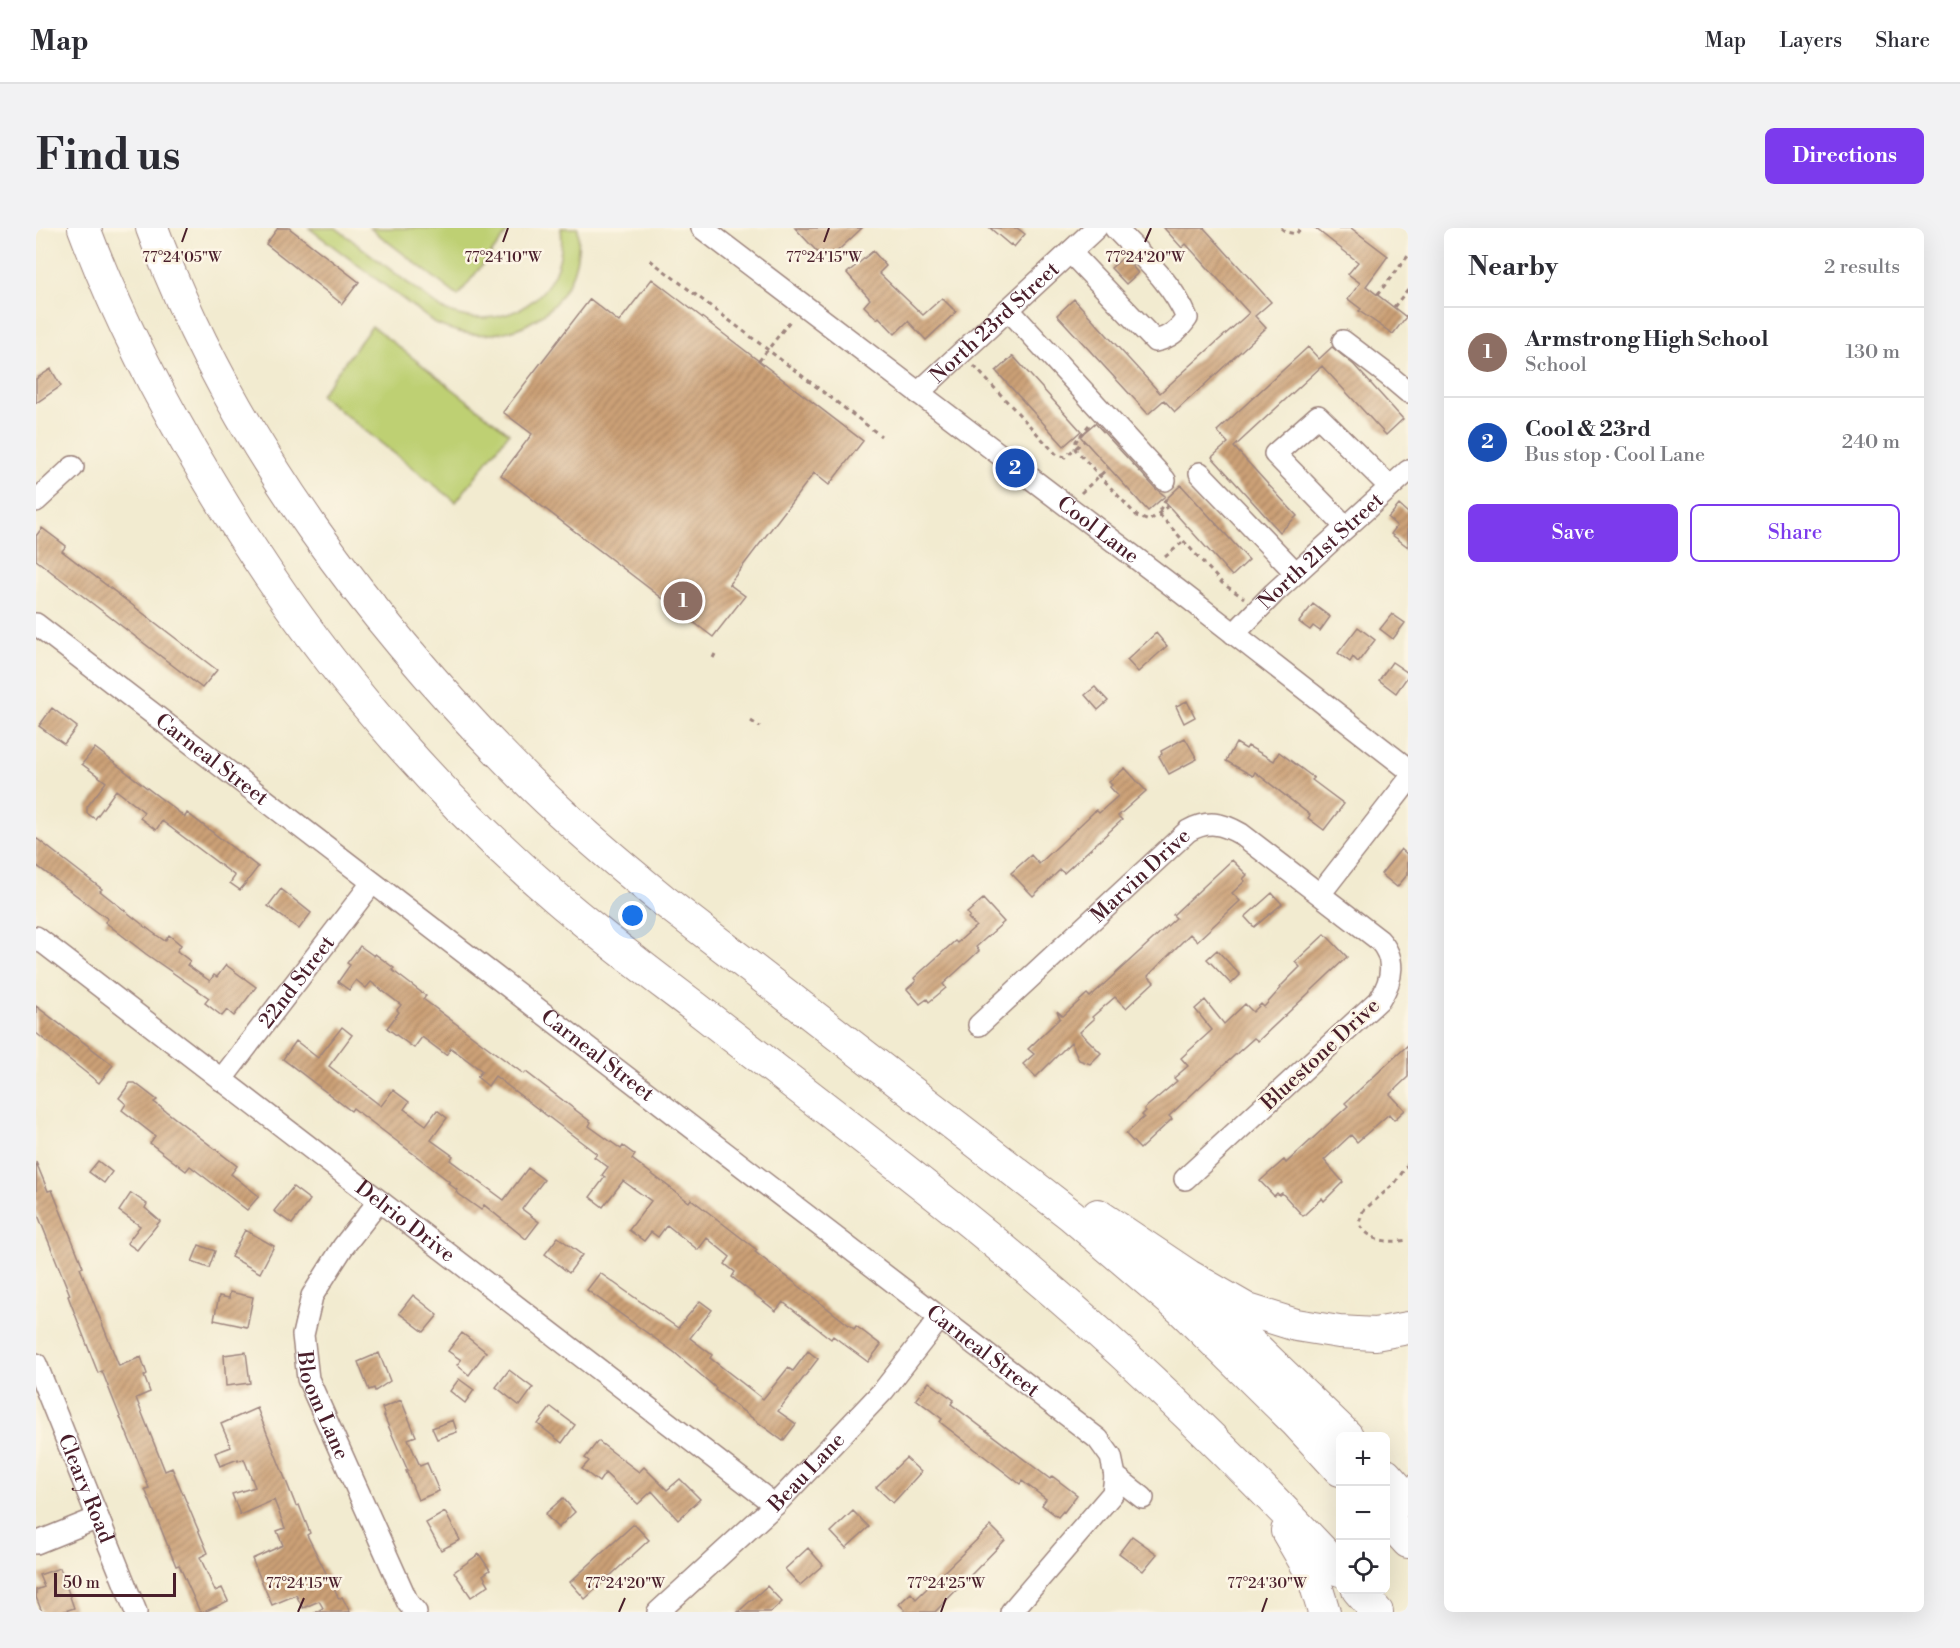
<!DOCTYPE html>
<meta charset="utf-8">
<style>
:root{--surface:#fff;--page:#f2f2f3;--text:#2b2b33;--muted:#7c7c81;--line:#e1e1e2;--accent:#7c3aed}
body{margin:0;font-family:"Libre Bodoni",serif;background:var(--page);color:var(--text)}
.controls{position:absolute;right:18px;bottom:18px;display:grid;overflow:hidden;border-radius:9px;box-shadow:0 6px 24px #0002}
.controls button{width:54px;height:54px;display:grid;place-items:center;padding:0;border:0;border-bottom:2px solid var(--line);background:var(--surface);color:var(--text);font:30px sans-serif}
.scale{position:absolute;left:18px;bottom:15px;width:122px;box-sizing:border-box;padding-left:6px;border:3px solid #4a1f2b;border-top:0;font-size:16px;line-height:21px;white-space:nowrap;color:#4a1f2b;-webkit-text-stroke:4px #fcf5e5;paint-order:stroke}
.you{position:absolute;left:597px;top:688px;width:21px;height:21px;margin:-15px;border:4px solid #fff;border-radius:50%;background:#1a73e8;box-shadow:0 0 0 9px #1a73e833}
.badge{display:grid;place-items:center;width:39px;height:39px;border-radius:50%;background:var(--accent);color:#fff;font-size:20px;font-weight:700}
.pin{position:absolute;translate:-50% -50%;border:3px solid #fff;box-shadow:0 2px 6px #0006}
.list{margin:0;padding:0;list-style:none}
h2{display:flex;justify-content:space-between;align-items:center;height:78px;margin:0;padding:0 24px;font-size:26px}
h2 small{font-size:20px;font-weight:400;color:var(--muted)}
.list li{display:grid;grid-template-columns:39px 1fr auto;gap:18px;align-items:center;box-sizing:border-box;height:90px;padding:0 24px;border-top:2px solid var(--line)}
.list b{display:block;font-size:22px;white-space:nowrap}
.list p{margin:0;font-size:20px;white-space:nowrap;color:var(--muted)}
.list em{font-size:20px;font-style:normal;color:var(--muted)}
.actions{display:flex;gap:12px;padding:18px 24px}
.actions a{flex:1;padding:14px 0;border:2px solid var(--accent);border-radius:9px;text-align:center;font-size:21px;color:var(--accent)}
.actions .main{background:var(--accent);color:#fff}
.icon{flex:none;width:33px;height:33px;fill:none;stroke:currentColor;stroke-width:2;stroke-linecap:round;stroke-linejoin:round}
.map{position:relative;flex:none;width:1372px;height:1384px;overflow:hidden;border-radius:9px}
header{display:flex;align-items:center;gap:36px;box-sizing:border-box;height:84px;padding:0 30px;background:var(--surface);border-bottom:2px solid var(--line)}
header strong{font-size:28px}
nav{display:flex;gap:33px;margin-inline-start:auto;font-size:21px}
.intro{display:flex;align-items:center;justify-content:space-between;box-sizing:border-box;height:144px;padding:0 36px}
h1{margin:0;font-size:42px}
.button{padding:15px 27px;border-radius:9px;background:var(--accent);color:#fff;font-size:21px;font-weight:700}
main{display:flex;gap:36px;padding:0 36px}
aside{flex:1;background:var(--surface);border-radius:9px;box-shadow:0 6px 24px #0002}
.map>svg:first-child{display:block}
.pitch{fill:#bed073;stroke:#84784f;stroke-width:1.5}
.building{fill:url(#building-hatch)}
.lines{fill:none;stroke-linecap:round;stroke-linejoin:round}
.minor-casing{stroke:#9e857e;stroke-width:24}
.highway-casing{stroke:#9e857e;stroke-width:34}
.path{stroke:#9e857e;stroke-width:3;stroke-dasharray:4.5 4.5;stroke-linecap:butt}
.minor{stroke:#fff;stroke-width:21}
.highway{stroke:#fff;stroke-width:32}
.ticks{fill:none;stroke:#4a1f2b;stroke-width:2}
.labels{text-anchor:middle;stroke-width:5;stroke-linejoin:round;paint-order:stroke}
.street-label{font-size:21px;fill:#4a1f2b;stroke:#fcf5e5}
.ticks-label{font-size:15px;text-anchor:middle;fill:#4a1f2b;stroke:#fcf5e5;stroke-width:5;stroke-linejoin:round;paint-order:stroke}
</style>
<header>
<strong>Map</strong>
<nav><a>Map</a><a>Layers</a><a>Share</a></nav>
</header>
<div class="intro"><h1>Find us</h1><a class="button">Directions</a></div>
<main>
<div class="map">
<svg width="1372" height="1384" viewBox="0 0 1372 1384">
<defs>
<pattern id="building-hatch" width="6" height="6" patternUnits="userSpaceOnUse" patternTransform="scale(1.5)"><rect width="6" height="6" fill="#cca177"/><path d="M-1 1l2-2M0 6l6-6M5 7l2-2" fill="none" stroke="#a88362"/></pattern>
</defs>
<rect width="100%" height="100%" fill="#fcf5e5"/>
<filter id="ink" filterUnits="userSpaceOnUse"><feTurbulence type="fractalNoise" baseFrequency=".0167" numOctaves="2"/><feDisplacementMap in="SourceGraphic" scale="12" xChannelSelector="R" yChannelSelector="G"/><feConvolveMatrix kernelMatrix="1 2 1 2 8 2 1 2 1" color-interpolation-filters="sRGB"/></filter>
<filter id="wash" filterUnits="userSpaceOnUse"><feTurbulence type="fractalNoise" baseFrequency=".008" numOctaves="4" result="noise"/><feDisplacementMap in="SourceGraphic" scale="24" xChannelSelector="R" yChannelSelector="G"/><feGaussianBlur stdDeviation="1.35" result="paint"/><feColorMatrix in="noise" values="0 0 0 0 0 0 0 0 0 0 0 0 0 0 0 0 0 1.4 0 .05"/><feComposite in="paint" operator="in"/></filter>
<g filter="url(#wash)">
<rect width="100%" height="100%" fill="#f2ebd0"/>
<path class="pitch" d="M273,0H300L406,81C466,109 533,69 525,0H542C550,81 471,129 400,96Z
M334,0H475L422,68Z
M336,98L473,205L420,274L284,167Z"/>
<g id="blocks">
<path class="building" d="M242,0H253L323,54L306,76L230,16Z
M759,0H826L794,30L791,27L788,31Z
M954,0H981L989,6L978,19L975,16L974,17Z
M1128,0H1168L1235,74L1219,88L1230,100L1139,184L1128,172L1112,186L1021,87L1038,71L1124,165L1213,85L1150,16L1146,20Z
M1279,0H1315L1352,28L1330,58L1370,89L1357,106L1323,83L1325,81L1312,71L1324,55L1312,46L1322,34Z
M837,23L850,38L843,45L887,87L906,70L920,84L890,112L872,93L859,106L843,89L841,91L828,78L834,71L811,45Z
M1088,29L1102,45L1090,56L1075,40Z
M616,51L827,213L793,257L778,245L693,356L709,368L677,409L465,247L496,206L467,184L554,71L583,94Z
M1272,119L1283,131L1296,119L1318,137L1367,191L1350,207L1286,138L1198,219L1261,288L1244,304L1176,229L1192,215L1181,203Z
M977,128L1045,203L1028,218L960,143Z
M15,141L25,158L0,175V151Z
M1059,195L1120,261L1129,268L1112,283L1044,208Z
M1145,257L1213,332L1196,348L1128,273Z
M1363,277L1372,285V319L1355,306L1361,298L1352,290Z
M6,300L30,318L26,323L181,442L166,460L0,332V308Z
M1277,376L1294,389L1284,403L1277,398L1274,402L1263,394Z
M1356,386L1369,395L1357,411L1344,401Z
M1322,399L1339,412L1322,434L1317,429L1314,434L1302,425Z
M1120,405L1131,418L1102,444L1091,432Z
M1356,434L1372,445V448L1360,465L1343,452Z
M1059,459L1072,473L1062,482L1049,467Z
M1151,473L1159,489L1148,495L1140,478Z
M16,480L41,499L28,516L3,498Z
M1149,510L1161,531L1133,546L1123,528L1126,526L1125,523Z
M1200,515L1210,521L1212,518L1238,533L1243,524L1278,550L1276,552L1308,576L1288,602L1272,590L1274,587L1219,544L1217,548L1190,533Z
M59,520L149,589L151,585L222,639L209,656L204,662L194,655L199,648L126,593L120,602L104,590L108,584L80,562L59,591L51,585V579L70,554L46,536Z
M1089,540L1110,563L1082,588L1086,592L1028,645L1024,642L997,668L975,645L995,627L1003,636L1060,582L1063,585L1082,568L1074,559L1076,557L1073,554Z
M0,610L66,661L64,663L116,704L129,713L133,707L145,717L141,723L154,733L151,737L174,753L178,747L181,749L190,737L220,759L198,788L191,782L186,788L169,775L173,770L110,726L69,694L72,691L0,637Z
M1365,621L1372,627V646L1361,659L1345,646Z
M1196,632L1211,647L1207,651L1209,653L1196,665L1204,673L1161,713L1154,706L1112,748L1118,754L1090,780L1079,769L1056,789L1058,791L1044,804L1065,825L1054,836L1043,832L1035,814L1000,849L987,836L998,826L992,821L1024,790L1021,783L1027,788L1051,766L1054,769L1140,690L1137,687Z
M245,661L275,685L263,701L232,678Z
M1236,665L1246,676L1218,699L1209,689Z
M947,671L968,694L940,719L943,723L907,756L910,760L893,774L891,771L884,776L871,761L880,753L878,750L919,713L921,715L940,698L932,690L934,688L931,685Z
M1289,706L1311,729L1222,813L1218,810L1169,854L1133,888L1136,891L1104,921L1090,906L1108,889L1106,887L1110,883L1108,881L1141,853L1138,850L1152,838L1145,830L1176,802L1159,781L1169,772L1188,796L1209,776L1217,784L1225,776L1228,779L1245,760L1244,759L1264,739L1259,734Z
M324,718L338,728L339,726L358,740L356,742L390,768L387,771L439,810L488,846L490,844L555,894L553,898L585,921L587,918L599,927L596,931L653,974L655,971L721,1022L719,1024L768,1062L818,1101L820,1098L845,1117L832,1134L797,1108L795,1111L747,1074L740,1083L696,1049L699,1044L689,1036L694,1029L671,1010L662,1022L631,997L622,1009L615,1004L608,1013L593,1002L615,973L587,953L567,979L554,969L569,949L566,947L572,939L558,929L561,926L459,848L452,858L441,849L446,843L415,820L410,827L386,809L378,820L351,800L363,784L361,782L365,777L335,754L330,760L320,752L313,762L302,754L314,737L311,735Z
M1181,722L1204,747L1195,756L1171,731Z
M0,778L77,837L63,855L0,805Z
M306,799L316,807L293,838L345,878L357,862L373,874L368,881L390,897L401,882L411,890L395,912L417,928L414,932L468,972L492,940L508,952L486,981L503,994L490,1011L448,977L445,982L420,964L421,962L412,955L414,954L379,927L317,880L315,883L247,831L260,813L282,830Z
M1372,817V849L1354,866L1369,882L1358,892L1353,886L1321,914L1315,907L1288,932L1307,954L1288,973L1286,970L1267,988L1246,965L1243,967L1241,965L1238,968L1224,953L1248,932L1250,935L1312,878L1309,875Z
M94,855H99L121,872L118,874L201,938L195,946L223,968L211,982L154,938L150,943L114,915L119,908L86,882L90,876L83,870Z
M62,933L76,944L68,955L53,944Z
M0,934L12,963L16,962L47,1039L44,1040L83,1138L105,1129L111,1146L108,1148L114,1164L100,1170L129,1243L136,1240L172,1325L164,1329L179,1363L186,1360L192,1373L168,1384H164L143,1337L140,1338L109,1261L113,1260L85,1191L66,1143L62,1145L32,1068L34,1067L0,982Z
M257,959L274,972L256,996L238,983Z
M95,965L111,976L109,980L124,993L101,1022L91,1015L104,998L83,983Z
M209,1002L238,1018L224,1045L195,1029Z
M522,1009L546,1027L533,1045L509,1026Z
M163,1017L179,1023L173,1040L156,1034Z
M564,1045L642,1100L664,1073L676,1082L654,1110L676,1127L674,1130L727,1171L752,1140L757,1143L772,1123L782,1131L742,1183L760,1196L747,1213L679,1162L680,1160L638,1124L551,1062Z
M194,1064L217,1069L211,1099L178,1092L183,1068L193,1070Z
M377,1067L402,1087L388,1104L363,1085Z
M426,1105L450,1124L433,1147L421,1137L425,1132L412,1123Z
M210,1124L214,1155L190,1158L188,1127Z
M343,1125L354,1153L339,1163L338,1160L333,1162L322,1134Z
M473,1142L497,1160L484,1178L460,1159Z
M423,1151L438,1162L429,1175L414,1163Z
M893,1154L918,1172L915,1176L1014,1251L1016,1248L1041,1267L1028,1284L1027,1283L1022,1289L1006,1277L1010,1271L986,1253L984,1256L904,1194L906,1191L880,1171Z
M365,1172L380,1208L372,1211L384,1238L391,1235L403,1263L382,1272L370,1243H372L348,1188H349L346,1180Z
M515,1179L539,1197L526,1215L502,1196Z
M221,1180L260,1278L263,1277L274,1305L271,1307L303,1371L306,1369L314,1384H280L287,1380L283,1373L267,1380L260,1367L236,1377L216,1331L247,1317L241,1303L249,1300L238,1272L204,1287L196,1266L219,1259L208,1231L202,1233V1231L184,1238L179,1225L195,1219L185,1196Z
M417,1192L421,1204L401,1211L396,1200Z
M562,1213L603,1244L608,1239L631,1262L644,1251L664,1271L642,1292L616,1263L602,1276L569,1245L563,1254L546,1241L553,1233L549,1230Z
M870,1230L885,1244L857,1275L840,1259Z
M527,1270L539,1284L522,1300L509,1286Z
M817,1283L833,1299L810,1320L795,1304Z
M409,1284L424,1312L405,1322L390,1295Z
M598,1296L613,1312L549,1371L534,1354Z
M955,1298L969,1312L899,1384H867L869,1382L863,1376L875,1365L880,1371Z
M1096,1308L1121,1326L1107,1343L1083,1325Z
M772,1320L787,1337L764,1357L749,1341Z
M443,1326L454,1342L447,1347L453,1357L435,1369L418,1344Z
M24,1340L38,1380L26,1384H6L0,1369V1362L8,1359L3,1347Z
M731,1358L746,1374L735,1384H702Z"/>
</g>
</g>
<g filter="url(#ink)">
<use href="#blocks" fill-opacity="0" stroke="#9e857e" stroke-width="1.5"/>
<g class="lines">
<defs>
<g id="minor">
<path id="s1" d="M666,0L1147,366L1372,541"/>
<path d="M1034,24L1119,113C1133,110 1142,103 1151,90C1136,54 1105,28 1079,0"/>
<path d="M972,81L1129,252"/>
<path d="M1307,113L1353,148L1372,164"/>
<path id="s2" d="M882,165L1060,0"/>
<path d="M1164,245L1260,345"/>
<path d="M0,273L37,239"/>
<path d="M1310,299L1239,226L1282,188L1354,259"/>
<path id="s3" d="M0,396L1062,1211L1075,1229L1079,1248L1107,1270"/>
<path id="s4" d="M1198,406L1238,365L1372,243"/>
<path d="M1284,666L1372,553"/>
<path id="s5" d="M0,709L739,1277"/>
<path id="s6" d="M943,797L1152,603C1172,592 1186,595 1205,606L1343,712C1360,730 1357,751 1344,771L1149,951"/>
<path id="s7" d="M185,852L336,655"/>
<path id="s8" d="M343,973L307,1019L276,1068L267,1107L272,1151L372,1375L380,1384"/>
<path id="s9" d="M0,1136L100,1384"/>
<path d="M0,1315L62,1290"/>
<path id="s10" d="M622,1384L739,1277L848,1162L904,1090"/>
<path d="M975,1384L1077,1265L1079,1248"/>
</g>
<path id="highway" d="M48,0C81,88 124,171 172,251C191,283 211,315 232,346C310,462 411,576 517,667C564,708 614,745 664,783C760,858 857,931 951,1008C1077,1111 1193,1223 1304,1342
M116,0C195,213 339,403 500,561C540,600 583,636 627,672L1035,987L1145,1081L1259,1193L1304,1242
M1062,987L1153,1048L1212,1082L1260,1097L1303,1104L1339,1106L1372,1100
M1163,1070L1221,1121L1311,1208
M1350,1247L1372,1272
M1350,1290L1372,1314
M1251,1303L1277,1348L1288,1384
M1322,1362L1341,1384"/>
</defs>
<use href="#minor" class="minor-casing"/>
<use href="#highway" class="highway-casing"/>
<path class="path" d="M1245,0L1250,4L1260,6L1265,0
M614,32L845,208
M1341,67L1372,28
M1358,79L1372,61
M723,133L754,93
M938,138L1020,226L1029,229L1048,213
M1053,197L1040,213L1039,221L1101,288L1113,293L1132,278
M1045,265L1072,240
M1130,271L1122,285L1186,355L1208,370
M1129,329L1148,313
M677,430L679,426
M715,493L724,499
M1372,936L1359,955L1327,983L1323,995C1334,1014 1352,1015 1372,1012"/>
<use href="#minor" class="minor"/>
<use href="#highway" class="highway"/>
</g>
</g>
<path class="ticks" d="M146,14L151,0M467,14L472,0M788,14L793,0M1109,14L1115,0M262,1384L268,1370M583,1384L589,1370M905,1384L910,1370M1226,1384L1231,1370"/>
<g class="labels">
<g class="street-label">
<text dy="7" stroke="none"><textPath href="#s2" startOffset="104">North 23rd Street</textPath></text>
<text dy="7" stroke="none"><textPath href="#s1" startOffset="498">Cool Lane</textPath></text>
<text dy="7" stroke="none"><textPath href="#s4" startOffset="120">North 21st Street</textPath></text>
<text dy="7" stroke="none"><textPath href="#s3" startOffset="222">Carneal Street</textPath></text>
<text dy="7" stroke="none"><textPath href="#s6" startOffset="220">Marvin Drive</textPath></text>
<text dy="7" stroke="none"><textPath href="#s7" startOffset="124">22nd Street</textPath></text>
<text transform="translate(1284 826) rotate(-43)" y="7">Bluestone Drive</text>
<text dy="7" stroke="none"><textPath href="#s3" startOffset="708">Carneal Street</textPath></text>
<text dy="7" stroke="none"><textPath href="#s5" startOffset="466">Delrio Drive</textPath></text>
<text dy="7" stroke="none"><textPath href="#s3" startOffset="1194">Carneal Street</textPath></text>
<text dy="7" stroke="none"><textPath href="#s8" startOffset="230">Bloom Lane</textPath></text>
<text dy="7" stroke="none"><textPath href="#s10" startOffset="204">Beau Lane</textPath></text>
<text dy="7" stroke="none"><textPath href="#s9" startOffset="134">Cleary Road</textPath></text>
</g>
</g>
<g class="ticks-label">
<text x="146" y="34">77°24'05"W</text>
<text x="467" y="34">77°24'10"W</text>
<text x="788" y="34">77°24'15"W</text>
<text x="1109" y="34">77°24'20"W</text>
<text x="268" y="1360">77°24'15"W</text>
<text x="589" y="1360">77°24'20"W</text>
<text x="910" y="1360">77°24'25"W</text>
<text x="1231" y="1360">77°24'30"W</text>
</g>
</svg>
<div class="controls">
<button>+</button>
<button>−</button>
<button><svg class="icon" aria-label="locate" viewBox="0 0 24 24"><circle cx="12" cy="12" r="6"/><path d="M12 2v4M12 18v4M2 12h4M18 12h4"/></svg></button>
</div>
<div class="scale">50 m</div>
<div class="you"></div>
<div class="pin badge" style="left:647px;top:373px;background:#8d6e63">1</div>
<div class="pin badge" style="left:979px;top:240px;background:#1a4fb4">2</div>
</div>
<aside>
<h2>Nearby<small>2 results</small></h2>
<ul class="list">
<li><span class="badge" style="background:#8d6e63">1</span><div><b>Armstrong High School</b><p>School</p></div><em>130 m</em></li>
<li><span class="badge" style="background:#1a4fb4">2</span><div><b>Cool &amp; 23rd</b><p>Bus stop · Cool Lane</p></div><em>240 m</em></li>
</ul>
<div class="actions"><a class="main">Save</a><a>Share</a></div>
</aside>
</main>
